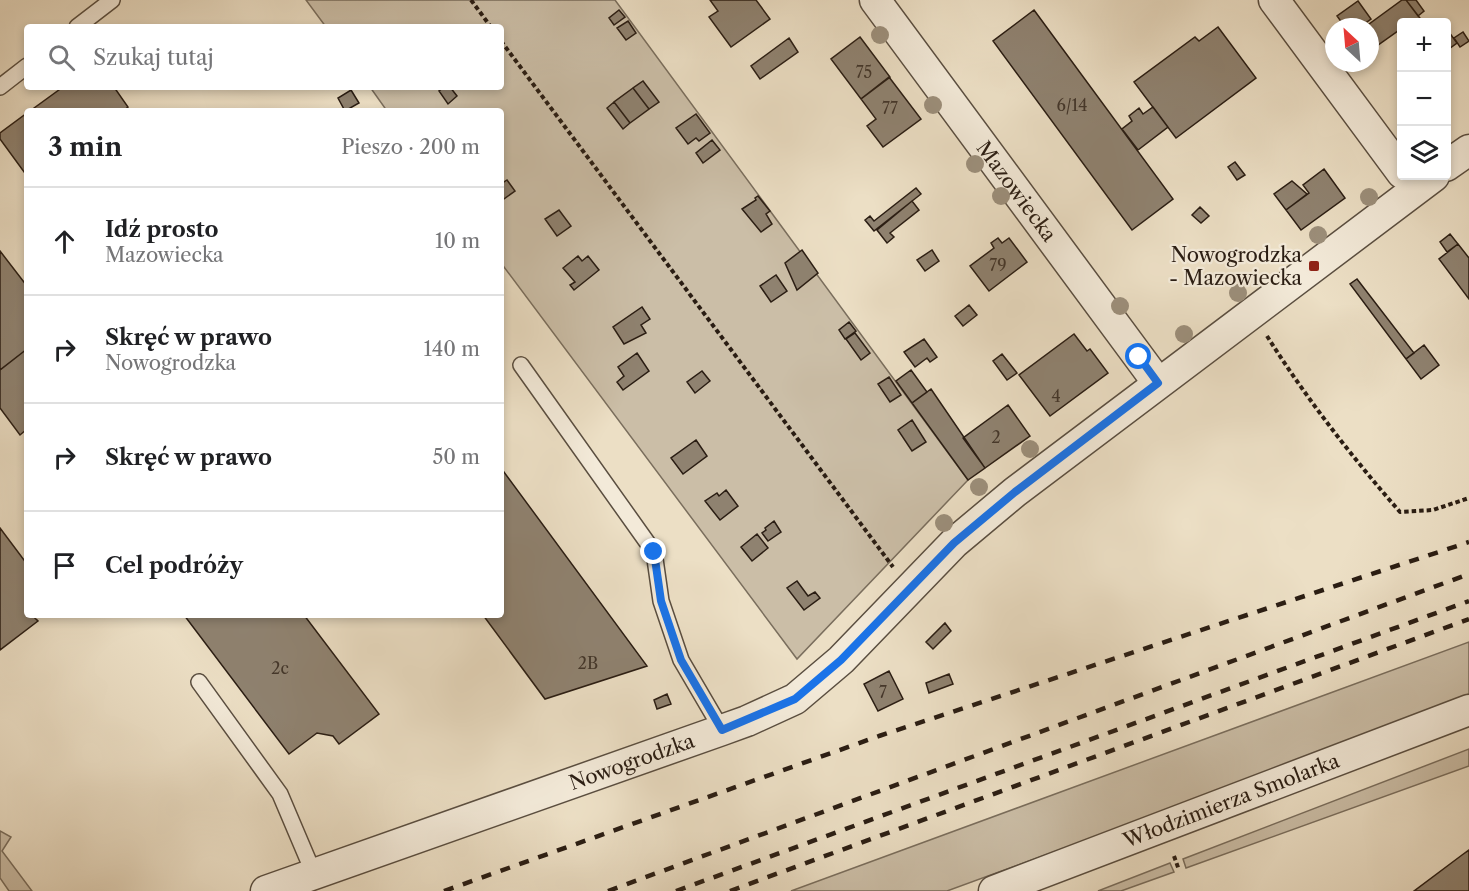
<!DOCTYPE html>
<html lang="pl">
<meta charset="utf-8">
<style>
:root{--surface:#fff;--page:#f2f2f2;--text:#202124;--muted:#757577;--line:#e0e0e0}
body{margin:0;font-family:"Libre Caslon Text",serif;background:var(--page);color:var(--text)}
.controls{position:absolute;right:18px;top:18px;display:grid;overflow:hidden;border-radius:6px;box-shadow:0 3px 9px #0003}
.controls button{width:54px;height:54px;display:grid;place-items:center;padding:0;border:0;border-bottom:2px solid var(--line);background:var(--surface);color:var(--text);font:30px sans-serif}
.compass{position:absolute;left:1325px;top:18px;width:54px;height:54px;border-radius:50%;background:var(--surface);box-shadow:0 3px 9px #0003;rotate:334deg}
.stop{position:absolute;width:18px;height:18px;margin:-14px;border:4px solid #1a73e8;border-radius:50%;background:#fff}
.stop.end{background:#1a73e8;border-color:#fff;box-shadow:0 2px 6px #0008}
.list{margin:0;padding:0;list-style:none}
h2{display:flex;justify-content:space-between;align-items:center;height:78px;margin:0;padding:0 24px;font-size:26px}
h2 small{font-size:20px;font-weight:400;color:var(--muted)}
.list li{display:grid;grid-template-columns:39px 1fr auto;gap:18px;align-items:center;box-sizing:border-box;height:108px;padding:0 24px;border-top:2px solid var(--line)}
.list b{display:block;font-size:22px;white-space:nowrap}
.list p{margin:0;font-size:20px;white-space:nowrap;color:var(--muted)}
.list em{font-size:20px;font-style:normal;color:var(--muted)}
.icon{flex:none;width:33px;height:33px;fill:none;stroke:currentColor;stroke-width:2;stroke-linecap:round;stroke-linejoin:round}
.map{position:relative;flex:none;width:1469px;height:891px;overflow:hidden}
.search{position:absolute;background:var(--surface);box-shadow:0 3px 9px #0003;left:24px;top:24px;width:480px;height:66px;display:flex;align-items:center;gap:15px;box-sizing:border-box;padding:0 21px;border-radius:6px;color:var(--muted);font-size:22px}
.panel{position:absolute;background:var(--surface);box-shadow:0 3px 9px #0003;left:24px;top:108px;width:480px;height:510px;border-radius:6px}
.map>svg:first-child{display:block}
.green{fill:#cbbea7;stroke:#7a6e5d;stroke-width:1.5}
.building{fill:#8f8270;stroke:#2a1d13;stroke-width:1.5}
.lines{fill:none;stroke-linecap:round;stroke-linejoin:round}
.lane-casing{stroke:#5a4e40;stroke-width:18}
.street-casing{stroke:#5a4e40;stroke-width:33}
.path{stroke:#2a1d13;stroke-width:4;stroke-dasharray:4.5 3;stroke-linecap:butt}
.lane{stroke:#f3ead9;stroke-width:15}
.street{stroke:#f3ead9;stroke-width:30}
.rail{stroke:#2a1d13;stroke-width:4.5;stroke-dasharray:10 10;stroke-linecap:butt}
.tree{fill:#9c8f7b}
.route{stroke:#1a73e8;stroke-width:8}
.poi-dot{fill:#8f2418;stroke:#f3ead9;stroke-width:2}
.labels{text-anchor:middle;stroke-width:4.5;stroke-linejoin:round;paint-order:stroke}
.number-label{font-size:16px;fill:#43362a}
.street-label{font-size:20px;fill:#2a1d13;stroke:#f3ead9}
.poi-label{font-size:20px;fill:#2a1d13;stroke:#f3ead9;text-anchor:end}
</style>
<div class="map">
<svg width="1469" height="891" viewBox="0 0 1469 891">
<rect width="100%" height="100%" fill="#ecdfc5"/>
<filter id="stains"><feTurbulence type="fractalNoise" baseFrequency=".00333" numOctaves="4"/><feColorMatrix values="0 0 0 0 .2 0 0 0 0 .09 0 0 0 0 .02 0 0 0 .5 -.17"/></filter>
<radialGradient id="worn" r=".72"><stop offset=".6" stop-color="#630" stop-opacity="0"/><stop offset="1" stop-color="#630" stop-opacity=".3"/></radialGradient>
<path class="green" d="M306,0H615L968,480L797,659L501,263V111H387L370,87H501V27H326Z
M1469,642V694L1179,806L947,891H791Z
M1469,749V766L1186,868L1183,859Z
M0,831L11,837L2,851L32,891H9L0,878Z
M1170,863L1174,872L1121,891H1098Z"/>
<path class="building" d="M710,0H756L770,19L731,47L709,17L718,11Z
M1402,0H1406L1423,22H1402V28L1371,50L1370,27H1365Z
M1406,0H1416L1424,11L1418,16Z
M1358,1L1371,19L1360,27H1345L1337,16Z
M619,10L625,17L614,25L609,18Z
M1034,10L1173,199L1132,230L993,41Z
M628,21L636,33L626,40L617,28Z
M1218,27L1256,78L1176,138L1134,82L1195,37L1199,41Z
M1446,28L1457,43L1446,51Z
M1463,32L1469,41L1460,47L1454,38Z
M860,37L890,77L861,99L831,59Z
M789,38L798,52L760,79L751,66Z
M889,77L921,119L883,147L867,126L876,119L861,99Z
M643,81L659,102L649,109L633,88Z
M63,87H114L128,107L123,111H30Z
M450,87L457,96L448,104L439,91L444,87Z
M633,88L649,109L630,123L614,102Z
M351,90L359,103L345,111L338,98Z
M614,102L630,123L623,129L607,108Z
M1153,107L1168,127L1138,150L1122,129L1132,121L1129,116L1139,108L1143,114Z
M27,113V176L0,139V133Z
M696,114L710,133L699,141L696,138L688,144L676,128Z
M712,140L720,150L703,163L696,153Z
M1235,162L1245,175L1237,180L1228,167Z
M1324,169L1345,198L1301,230L1286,210L1309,193L1303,185Z
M507,180L515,191L501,201V184Z
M1292,181L1307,194L1286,210L1274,194Z
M916,188L921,194L874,231L865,220L870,216L874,221Z
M758,196L770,211L766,214L772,224L761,232L742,209L756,200L755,198Z
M912,201L919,210L890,233L894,237L887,243L877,230Z
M1200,207L1209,216L1201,223L1192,215Z
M559,210L571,226L557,236L545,219Z
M1450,234L1458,244L1447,252L1440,242Z
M998,238L1002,243L1009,238L1027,262L989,291L970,266L994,248L991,243Z
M1458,244L1469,258V299L1439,259Z
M802,250L818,273L797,290L785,263Z
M932,250L939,261L925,271L917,260Z
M0,251L27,286V349L0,370Z
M578,256L582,261L588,256L599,270L574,290L570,285L575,282L563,268Z
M776,275L787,291L771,302L760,286Z
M1357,279L1414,353L1406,359L1350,284Z
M969,305L977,315L963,326L955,316Z
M642,307L650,319L641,325L646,333L624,344L613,327Z
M849,322L856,331L845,339L839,330Z
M855,333L870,353L861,360L846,339Z
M1074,334L1087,351L1090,349L1108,373L1050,416L1019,375Z
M924,339L937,357L930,362L927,358L915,367L904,352Z
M1424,345L1439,365L1421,379L1406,359Z
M27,349V429L20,435L0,408V370Z
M637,353L649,371L623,390L617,382L624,376L618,367Z
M1002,354L1017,373L1007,380L993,361Z
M911,370L927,392L912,403L896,381Z
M702,371L710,381L695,393L687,382Z
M889,377L901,395L890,402L878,384Z
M931,389L985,468L968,480L912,403Z
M1008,405L1030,436L985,468L963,438Z
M912,420L926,442L912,451L898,430Z
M696,440L707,456L683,474L671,458Z
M501,468L647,666L545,699L483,615H501Z
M726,490L738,506L720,520L705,501L717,493L719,496Z
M774,521L781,532L768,541L762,533L766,530L765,528Z
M0,528L27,564V615H39L35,618L38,621L0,650Z
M757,534L768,548L752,561L741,547Z
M797,581L808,596L815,592L820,598L804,610L787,588Z
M184,615H304L379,714L339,744L333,736L317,733L289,754Z
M945,623L951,631L933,649L926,642Z
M889,671L903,699L878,711L864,684Z
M949,674L953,684L929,693L926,683Z
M667,694L671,704L657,709L654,700Z
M1469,850V891H1414L1462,855Z"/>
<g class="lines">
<defs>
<path id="lane" d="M77,27L112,0
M0,87L27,66
M521,365L654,552L661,601L681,660L722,730
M199,682L280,794L314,874"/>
<g id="street">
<path id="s1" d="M875,0L1158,383"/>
<path d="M1274,0L1402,173"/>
<path d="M1446,166L1469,150"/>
<path id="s2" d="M266,891L722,730L747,721L795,699L841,660L954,543L1015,492L1434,176"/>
<path id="s3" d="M994,891L1469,710"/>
</g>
</defs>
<use href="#lane" class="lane-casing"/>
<use href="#street" class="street-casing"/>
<path class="path" d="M471,0L491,27
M501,41L893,567
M1267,336C1306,398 1352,457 1400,512L1433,510L1469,498
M1174,856L1179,870"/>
<use href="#lane" class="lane"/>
<use href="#street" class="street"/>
<path class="rail" d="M444,891L879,736L1469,542
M608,891L1469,574
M676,891L1469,601
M730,891L1469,619"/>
</g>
<g class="tree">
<circle cx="880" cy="35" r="9"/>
<circle cx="933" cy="105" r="9"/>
<circle cx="975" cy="164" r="9"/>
<circle cx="1001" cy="196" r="9"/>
<circle cx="1369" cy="197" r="9"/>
<circle cx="1318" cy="235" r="9"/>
<circle cx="1238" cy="293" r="9"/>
<circle cx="1120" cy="306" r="9"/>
<circle cx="1184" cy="334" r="9"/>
<circle cx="1030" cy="449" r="9"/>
<circle cx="979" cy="487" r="9"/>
<circle cx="944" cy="523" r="9"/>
</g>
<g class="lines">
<path class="route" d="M654,552L661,601L681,660L722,730L795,699L841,660L954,543L1015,492L1158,383L1139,357"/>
</g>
<rect class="poi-dot" x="1308" y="260" width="12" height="12" rx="3"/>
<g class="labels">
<g class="number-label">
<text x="864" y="78">75</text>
<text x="1072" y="111">6/14</text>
<text x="890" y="114">77</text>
<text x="998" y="271">79</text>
<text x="1056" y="402">4</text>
<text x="996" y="443">2</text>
<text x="588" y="669">2B</text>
<text x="280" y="674">2c</text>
<text x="883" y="698">7</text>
</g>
<g class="street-label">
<text dy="7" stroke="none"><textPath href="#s1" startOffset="238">Mazowiecka</textPath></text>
<text dy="7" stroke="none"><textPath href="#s2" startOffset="388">Nowogrodzka</textPath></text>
<text dy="7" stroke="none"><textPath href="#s3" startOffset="254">Włodzimierza Smolarka</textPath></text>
</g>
<g class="poi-label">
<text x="1302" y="262">Nowogrodzka<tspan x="1302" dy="23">- Mazowiecka</tspan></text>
</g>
</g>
<rect width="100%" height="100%" filter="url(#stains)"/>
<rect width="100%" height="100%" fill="url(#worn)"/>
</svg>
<div class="controls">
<button>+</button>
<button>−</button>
<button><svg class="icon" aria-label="layers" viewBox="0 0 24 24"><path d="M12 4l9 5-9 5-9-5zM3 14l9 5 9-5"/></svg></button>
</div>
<svg class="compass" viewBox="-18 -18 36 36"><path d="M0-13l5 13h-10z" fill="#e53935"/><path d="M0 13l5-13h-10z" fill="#757577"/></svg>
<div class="stop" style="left:1139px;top:357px"></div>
<div class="stop end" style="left:654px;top:552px"></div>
<div class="search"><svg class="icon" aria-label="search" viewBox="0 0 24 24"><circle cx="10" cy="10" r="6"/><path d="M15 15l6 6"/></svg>Szukaj tutaj</div>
<section class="panel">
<h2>3 min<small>Pieszo · 200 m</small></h2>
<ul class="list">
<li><svg class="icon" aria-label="ahead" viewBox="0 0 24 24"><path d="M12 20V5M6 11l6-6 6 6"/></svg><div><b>Idź prosto</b><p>Mazowiecka</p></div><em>10 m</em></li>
<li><svg class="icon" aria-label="right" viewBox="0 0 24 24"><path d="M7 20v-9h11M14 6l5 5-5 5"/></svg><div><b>Skręć w prawo</b><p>Nowogrodzka</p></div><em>140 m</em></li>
<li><svg class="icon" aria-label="right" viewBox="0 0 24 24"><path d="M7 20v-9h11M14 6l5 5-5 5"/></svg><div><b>Skręć w prawo</b></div><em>50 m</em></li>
<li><svg class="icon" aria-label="arrive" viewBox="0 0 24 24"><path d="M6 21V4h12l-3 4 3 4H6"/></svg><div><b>Cel podróży</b></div></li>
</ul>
</section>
</div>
